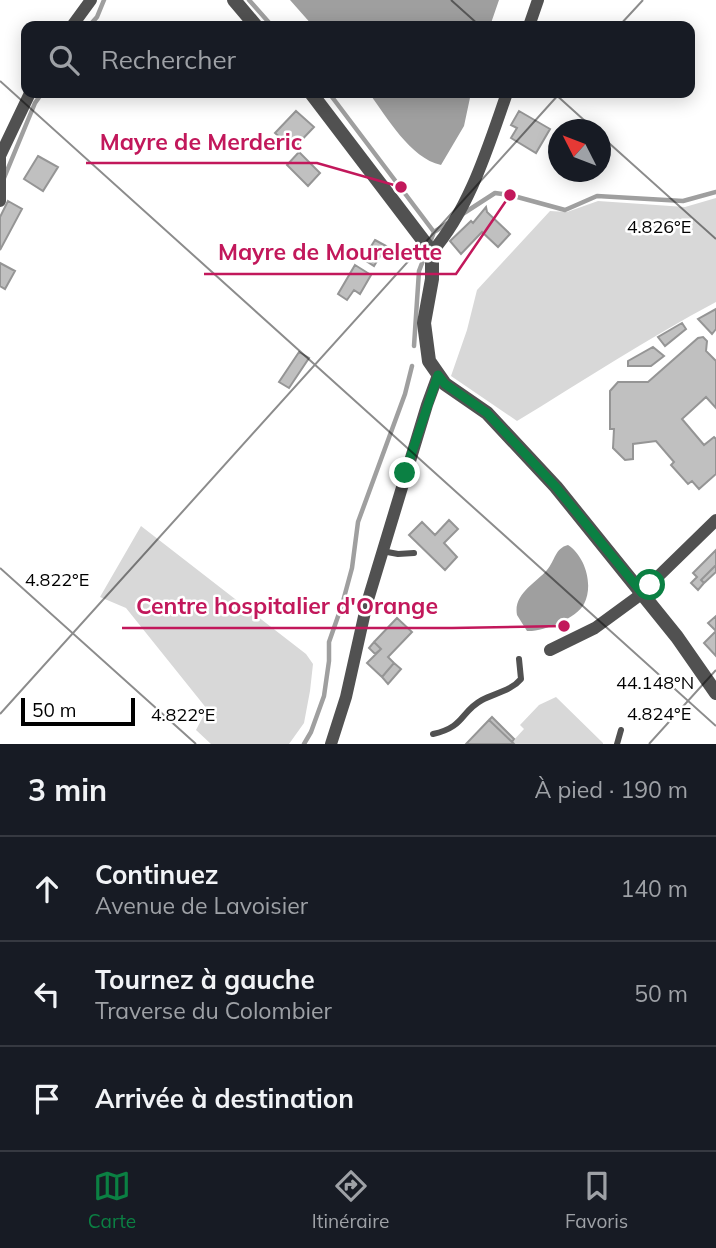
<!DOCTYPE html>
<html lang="fr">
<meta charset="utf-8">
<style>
:root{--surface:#171b24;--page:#242831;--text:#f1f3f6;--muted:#9ea1a6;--line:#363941;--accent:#0b8043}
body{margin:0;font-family:Mulish,sans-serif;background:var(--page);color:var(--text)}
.compass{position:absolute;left:548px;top:119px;width:63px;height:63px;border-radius:50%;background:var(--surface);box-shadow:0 4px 18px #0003;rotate:312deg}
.scale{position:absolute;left:21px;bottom:18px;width:114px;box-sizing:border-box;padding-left:7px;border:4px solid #000;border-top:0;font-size:19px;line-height:24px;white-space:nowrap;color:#000;-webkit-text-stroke:5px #fff;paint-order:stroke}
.stop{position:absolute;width:21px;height:21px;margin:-16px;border:5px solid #0b8043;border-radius:50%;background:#fff}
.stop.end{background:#0b8043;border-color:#fff;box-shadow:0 2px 7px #0008}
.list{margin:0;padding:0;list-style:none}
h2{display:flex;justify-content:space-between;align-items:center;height:91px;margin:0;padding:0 28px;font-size:30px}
h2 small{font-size:23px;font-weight:400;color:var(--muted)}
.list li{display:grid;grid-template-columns:46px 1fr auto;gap:21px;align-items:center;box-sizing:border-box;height:105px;padding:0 28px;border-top:2px solid var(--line)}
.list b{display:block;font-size:26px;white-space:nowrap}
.list p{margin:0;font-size:23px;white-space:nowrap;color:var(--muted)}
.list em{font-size:23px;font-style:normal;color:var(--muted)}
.icon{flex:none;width:38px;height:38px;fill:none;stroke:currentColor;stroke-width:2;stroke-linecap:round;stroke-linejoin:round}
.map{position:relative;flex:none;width:716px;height:744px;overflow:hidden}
.search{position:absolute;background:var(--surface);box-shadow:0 4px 18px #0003;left:21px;right:21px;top:21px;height:77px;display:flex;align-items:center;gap:18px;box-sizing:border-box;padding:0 24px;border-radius:14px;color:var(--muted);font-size:26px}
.sheet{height:406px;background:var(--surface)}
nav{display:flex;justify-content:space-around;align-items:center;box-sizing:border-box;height:98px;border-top:2px solid var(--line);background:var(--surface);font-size:19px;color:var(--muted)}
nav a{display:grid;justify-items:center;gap:4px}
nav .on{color:var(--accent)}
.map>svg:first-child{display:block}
.green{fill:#d8d8d8}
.water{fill:#9f9f9f}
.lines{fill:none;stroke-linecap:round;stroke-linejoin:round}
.stream{stroke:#9f9f9f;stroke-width:4.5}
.building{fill:#c0c0c0;stroke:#959595;stroke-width:2}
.service{stroke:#515151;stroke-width:6}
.minor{stroke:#515151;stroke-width:12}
.tertiary{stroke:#515151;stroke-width:14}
.route{stroke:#0b8043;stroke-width:9}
.ticks{fill:none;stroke:#000;stroke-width:2;stroke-opacity:0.45}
.ticks-label{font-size:18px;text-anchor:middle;fill:#000;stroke:#fff;stroke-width:5;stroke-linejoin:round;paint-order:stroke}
.leader{fill:none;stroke:#c2185b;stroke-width:2.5}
.callout-dot{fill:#c2185b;stroke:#fff;stroke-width:2.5}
.callout-label{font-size:23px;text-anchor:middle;font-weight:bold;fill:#c2185b;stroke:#fff;stroke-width:5;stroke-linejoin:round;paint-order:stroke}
</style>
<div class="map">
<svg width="716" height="744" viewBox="0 0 716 744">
<rect width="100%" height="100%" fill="#fff"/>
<path class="green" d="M716,198V302C648,338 583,381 517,421L451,376L467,330L477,290L550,211L567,212L598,201L685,207Z
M141,526L306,654L313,664L310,691L304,723L289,744H211L196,730L207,709L126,608L100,597Z
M556,697L603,743V744H514L512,742L524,729L520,725L539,705Z"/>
<path class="water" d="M290,0H499L490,26H313Z
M369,93H471L464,126L441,165C410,158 387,117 369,93Z
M568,545C585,556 594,585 584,604C577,618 543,632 527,631L517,615C513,594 536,583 547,570C555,561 555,548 568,545Z"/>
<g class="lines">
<path class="stream" d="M249,0L272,26
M89,26L97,17L104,0
M329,93L434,232
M4,178L35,103L42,93
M461,215L495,193L510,195L565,210L597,196L683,201L716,192
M434,232L448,223
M414,346L419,271L434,232
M304,744L311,732L324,696L329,661V642L342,605L352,568L358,522L405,394L412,366"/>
</g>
<path class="building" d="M296,111L314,127L293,149L275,133Z
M519,111L550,129L536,153L511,138L517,128L511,125Z
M299,152L320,173L308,186L287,165Z
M38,156L58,167L43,191L24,179Z
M8,201L22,209L0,250V217Z
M486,207L487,212L510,234L498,247L482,232L461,254L450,241L471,221L473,223Z
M375,240L386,246L374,266L363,259Z
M0,263L15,271L5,289L0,286Z
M355,265L371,275L360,294L354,290L347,300L338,294Z
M716,309V329L712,334L698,319Z
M682,323L686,329L665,346L658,337Z
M703,337L707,341L706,351L716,361V408L706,397L682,419L704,445L714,437L716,439V474L699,489L692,481L688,484L671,465L674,462L656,441L633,444V459L625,460L613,448L614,429H610V391L618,382H648L698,338Z
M653,347L664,356L651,366H628V361Z
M299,352L309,358L289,388L279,382Z
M449,520L458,529L444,543L457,557L445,570L409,535L422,522L435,535Z
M716,550V565L701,580L704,583L698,590L691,583L697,577L693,573Z
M716,565V572L704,583L701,580Z
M716,616V656L704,643L716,631L708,623Z
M397,618L412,632L388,657L394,663L382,677L367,663L381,649L374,642Z
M374,642L381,649L375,654L369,648Z
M394,663L401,669L388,684L382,677Z
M492,717L514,739L512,742L489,720Z
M489,720L512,742L514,744H466Z"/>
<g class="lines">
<path class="service" d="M382,551L398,554L414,553
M433,734C465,727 460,712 482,700C495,693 511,691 521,679L519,659
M617,744L621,730"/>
<path class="minor" d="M72,26L91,0
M529,26L538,0
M0,201V156L30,93
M432,252C470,208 488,147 507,93
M550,650L595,628L636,598L716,520
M331,744L346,697L367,603L427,405L438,375"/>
<path class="tertiary" d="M234,0L256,26
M311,93L432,252V279L424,323L429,361L445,384L487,413L556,487L677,637L716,693"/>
</g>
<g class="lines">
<path class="route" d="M405,473L438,375L445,384L487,413L556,487L642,593L650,585"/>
</g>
<path class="ticks" d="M451,0L480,26M619,26L643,0M0,81L716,726M554,93L595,130M600,135L716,239M0,568L196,744M0,714L560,93M649,744L716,670"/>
<g class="ticks-label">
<text x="659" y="233">4.826°E</text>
<text x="57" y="586">4.822°E</text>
<text x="655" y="689">44.148°N</text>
<text x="659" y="720">4.824°E</text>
<text x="183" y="721">4.822°E</text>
</g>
<path class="leader" d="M401 187L317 163H86M510 195L456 274H204M564 626L452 628H122"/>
<g class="callout-dot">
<circle cx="401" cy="187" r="7"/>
<circle cx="510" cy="195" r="7"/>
<circle cx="564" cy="626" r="7"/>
</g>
<g class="callout-label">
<text x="201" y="150">Mayre de Merderic</text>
<text x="330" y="260">Mayre de Mourelette</text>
<text x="287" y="614">Centre hospitalier d'Orange</text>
</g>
</svg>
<svg class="compass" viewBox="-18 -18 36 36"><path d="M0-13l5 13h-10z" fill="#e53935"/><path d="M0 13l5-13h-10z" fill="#9ea1a6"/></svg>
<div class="scale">50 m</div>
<div class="stop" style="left:650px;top:585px"></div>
<div class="stop end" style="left:405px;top:473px"></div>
<div class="search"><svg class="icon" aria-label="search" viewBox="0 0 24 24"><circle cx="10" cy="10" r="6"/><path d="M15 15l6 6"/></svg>Rechercher</div>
</div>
<section class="sheet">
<h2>3 min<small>À pied · 190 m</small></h2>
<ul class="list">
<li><svg class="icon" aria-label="ahead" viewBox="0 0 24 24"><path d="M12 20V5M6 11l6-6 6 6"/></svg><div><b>Continuez</b><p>Avenue de Lavoisier</p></div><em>140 m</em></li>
<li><svg class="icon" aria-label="left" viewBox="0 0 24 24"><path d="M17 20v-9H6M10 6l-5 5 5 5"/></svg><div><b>Tournez à gauche</b><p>Traverse du Colombier</p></div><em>50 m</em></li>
<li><svg class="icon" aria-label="arrive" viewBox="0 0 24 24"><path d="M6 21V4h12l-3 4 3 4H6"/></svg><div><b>Arrivée à destination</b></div></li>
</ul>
</section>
<nav>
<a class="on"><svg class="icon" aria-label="map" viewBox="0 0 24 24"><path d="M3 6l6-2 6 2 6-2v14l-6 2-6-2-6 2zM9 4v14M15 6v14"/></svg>Carte</a>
<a><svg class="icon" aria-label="directions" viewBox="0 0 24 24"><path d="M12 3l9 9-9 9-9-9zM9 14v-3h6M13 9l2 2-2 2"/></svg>Itinéraire</a>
<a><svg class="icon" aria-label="saved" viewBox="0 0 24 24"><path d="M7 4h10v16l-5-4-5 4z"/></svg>Favoris</a>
</nav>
